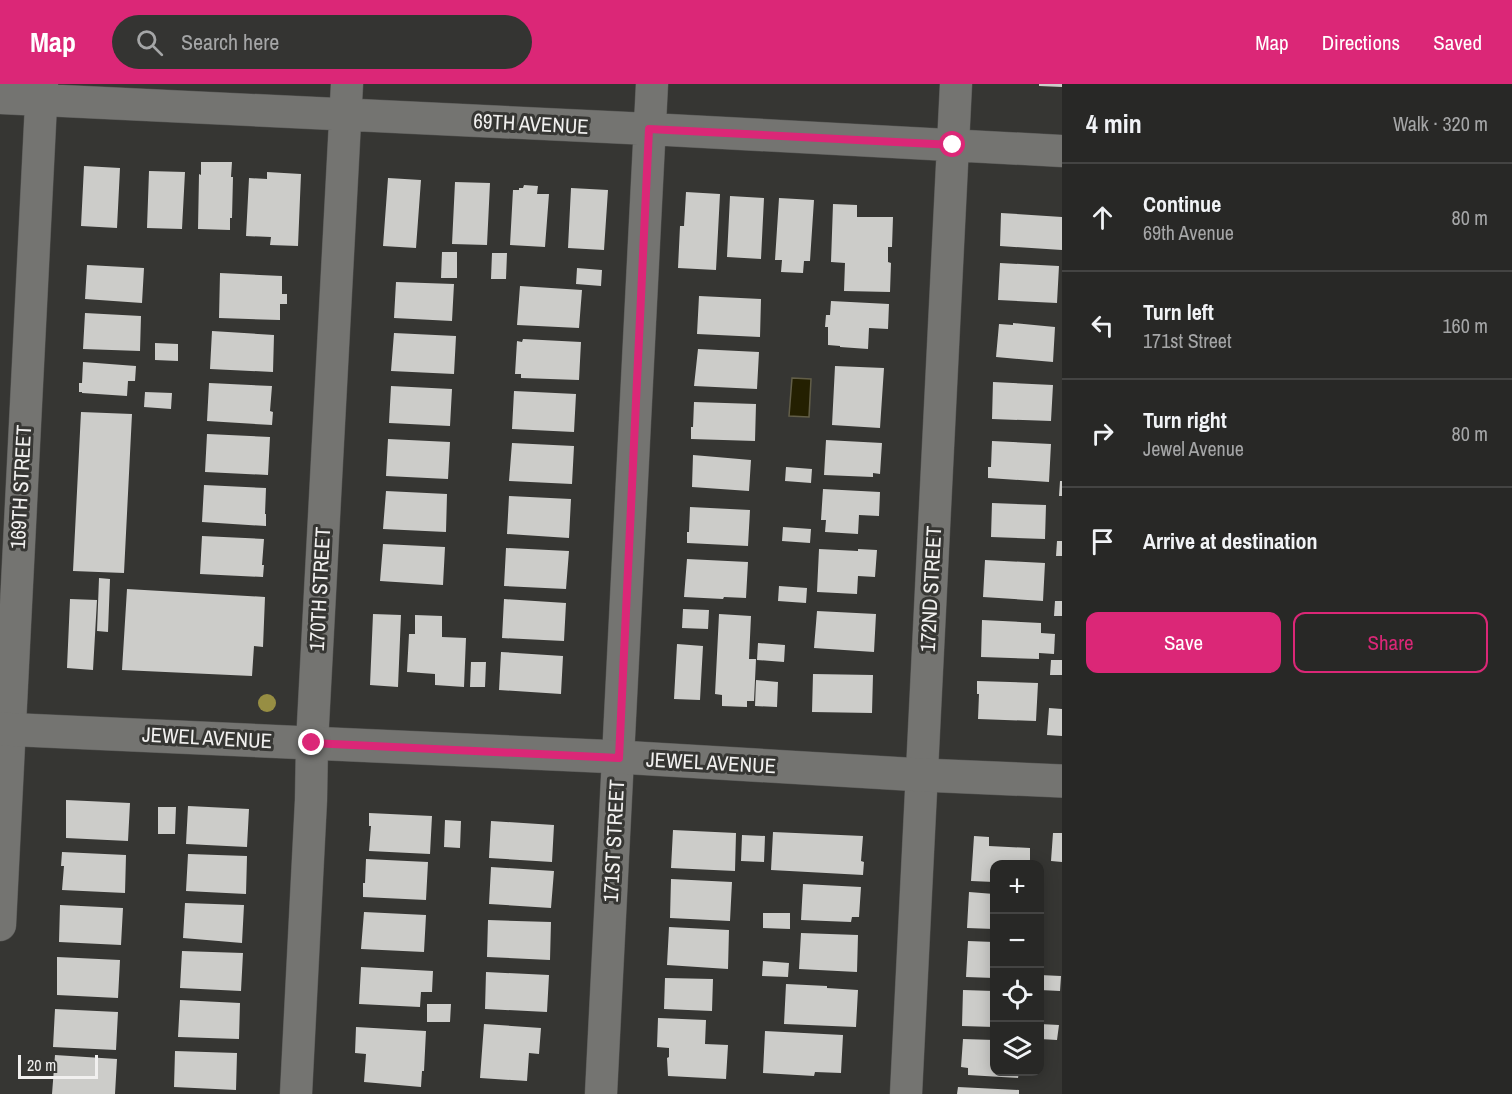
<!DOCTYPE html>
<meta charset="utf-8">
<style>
:root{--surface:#282826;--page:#343432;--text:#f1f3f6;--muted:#a5a6a7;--line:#444443;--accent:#db2777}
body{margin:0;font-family:"Archivo Narrow",sans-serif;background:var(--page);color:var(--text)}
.controls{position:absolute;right:18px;bottom:18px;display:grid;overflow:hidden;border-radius:12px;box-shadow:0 3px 15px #0003}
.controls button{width:54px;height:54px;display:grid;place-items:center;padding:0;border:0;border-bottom:2px solid var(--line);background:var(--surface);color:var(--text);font:30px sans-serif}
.scale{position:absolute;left:18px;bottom:15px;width:80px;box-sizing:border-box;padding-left:6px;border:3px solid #f1f0ef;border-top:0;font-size:16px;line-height:21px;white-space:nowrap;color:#f1f0ef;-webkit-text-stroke:4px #363633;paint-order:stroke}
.stop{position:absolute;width:18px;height:18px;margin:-14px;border:4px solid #db2777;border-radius:50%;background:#fff}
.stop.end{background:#db2777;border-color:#fff;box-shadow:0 2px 6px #0008}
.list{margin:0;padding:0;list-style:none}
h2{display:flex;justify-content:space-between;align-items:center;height:78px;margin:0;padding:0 24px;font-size:26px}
h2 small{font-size:20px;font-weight:400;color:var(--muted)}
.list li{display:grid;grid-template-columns:39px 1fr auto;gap:18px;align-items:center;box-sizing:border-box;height:108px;padding:0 24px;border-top:2px solid var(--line)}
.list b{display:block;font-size:22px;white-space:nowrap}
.list p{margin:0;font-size:20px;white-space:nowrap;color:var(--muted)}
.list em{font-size:20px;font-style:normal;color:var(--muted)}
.actions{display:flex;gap:12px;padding:18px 24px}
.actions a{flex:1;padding:14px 0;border:2px solid var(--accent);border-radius:12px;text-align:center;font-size:21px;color:var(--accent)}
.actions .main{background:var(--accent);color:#fff}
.icon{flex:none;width:33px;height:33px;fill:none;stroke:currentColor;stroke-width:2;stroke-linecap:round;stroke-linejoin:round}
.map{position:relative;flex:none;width:1062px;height:1010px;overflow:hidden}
header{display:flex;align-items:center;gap:36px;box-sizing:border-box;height:84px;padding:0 30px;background:var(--accent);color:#fff}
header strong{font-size:28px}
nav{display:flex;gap:33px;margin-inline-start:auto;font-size:21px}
.search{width:420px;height:54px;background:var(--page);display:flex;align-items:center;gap:15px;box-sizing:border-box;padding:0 21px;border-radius:33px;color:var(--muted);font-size:22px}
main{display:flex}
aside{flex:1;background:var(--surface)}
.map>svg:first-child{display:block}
.water{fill:#242001;stroke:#625e48;stroke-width:1.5}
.building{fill:#ccccc9}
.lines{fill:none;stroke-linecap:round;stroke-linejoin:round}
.street-casing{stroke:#545452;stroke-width:33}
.secondary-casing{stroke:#545452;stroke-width:34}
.street{stroke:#747471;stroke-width:32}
.secondary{stroke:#747471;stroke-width:33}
.tree{fill:#978e43}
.route{stroke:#db2777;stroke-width:8}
.labels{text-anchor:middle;stroke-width:6;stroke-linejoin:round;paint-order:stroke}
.street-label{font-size:21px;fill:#f1f0ef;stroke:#363633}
</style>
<header>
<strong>Map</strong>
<div class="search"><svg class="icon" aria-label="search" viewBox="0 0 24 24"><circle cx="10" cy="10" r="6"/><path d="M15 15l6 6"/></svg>Search here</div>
<nav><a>Map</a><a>Directions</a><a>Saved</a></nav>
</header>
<main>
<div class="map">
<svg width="1062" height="1010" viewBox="0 0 1062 1010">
<rect width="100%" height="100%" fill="#363633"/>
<path class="water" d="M792,294L811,295L809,333L789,332Z"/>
<path class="building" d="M1039,0H1062V3L1039,2Z
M201,78H232L231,93H233L232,134H230V146L198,145L199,90L201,91Z
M84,82L120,84L117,144L81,142Z
M149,87L185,88L182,145L147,144Z
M267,88L301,90L298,162L270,161L271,153L246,152L249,94L267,95Z
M388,94L421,96L416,164L383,162Z
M455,98L490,99L487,161L452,160Z
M524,101L538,102L537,110H549L545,163L510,161L513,106H519V104H523Z
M571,104L608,106L604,166L568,164Z
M686,108L720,110L716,186L678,184L680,142H684Z
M730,112L764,114L761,175L727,173Z
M779,114L814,116L810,177H804L803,189L781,188L782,176H775Z
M833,120L857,121V133H893L892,163H888V178L891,179L890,208L844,207L845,179L831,178Z
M1001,129L1062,133V166L1000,162Z
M442,168H457V194H441Z
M492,169H507L506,195H491Z
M1000,179L1059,182L1057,219L998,216Z
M87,181L144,184L142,219L85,215Z
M577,184L602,186L601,202L576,200Z
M220,189L282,192V210H287V220H280V236L219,234Z
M396,198L454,200L452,237L394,234Z
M520,202L582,206L579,244L517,241Z
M699,212L761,215L760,253L697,250Z
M831,217L889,220L888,245L869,244L868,265L840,263V262L828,261V243H825L826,231H830Z
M85,229L141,232L140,267L83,265Z
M1013,239L1055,243L1053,278L996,273L999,240L1013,241Z
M212,247L274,251L273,288L210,285Z
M394,249L456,252L454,290L391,287Z
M523,255L581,258L579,296L521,294V290H515L517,257L522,258Z
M155,259L178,260V277L155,276Z
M698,265L759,268L757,305L694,302Z
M83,278L136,282L135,297H128L127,312L82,309V308H79V299H82Z
M835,282L884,284L880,344L832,341Z
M993,298L1053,301L1051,337L992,335Z
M209,299L272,302L270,327L273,328L272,341L207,337Z
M391,302L452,305L450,342L389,339Z
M514,307L576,310L574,348L512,345Z
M145,308L172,309L171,325L144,323Z
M694,318L756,320L755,357L691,355V343H693Z
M81,328L132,330L124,489L73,487Z
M207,350L270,353L268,391L205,388Z
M388,355L450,358L448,395L386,392Z
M826,356L882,359L880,390L873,389V393L824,391Z
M992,357L1051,360L1049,398L988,394V383H991Z
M512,359L574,362L572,400L509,397Z
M693,371L751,376L749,407L692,403Z
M786,383L812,385L811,399L785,397Z
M1060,397H1062V412H1059Z
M204,401L266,404L265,430H266V442L202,438Z
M823,405L880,408L879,432L859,431L858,450L825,448L826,436H821Z
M386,407L447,410L446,448L383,445Z
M509,412L571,415L569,454L507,450Z
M992,419L1046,421L1045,455L991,453Z
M690,423L750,426L748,462L687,459V448H689Z
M783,443L811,445L810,459L782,457Z
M202,452L264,455L262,481H264L263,493L200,490Z
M1057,457H1062V472H1056Z
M383,460L445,463L443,501L380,497Z
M506,464L569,467L566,505L504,502Z
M819,465L858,467V465L877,466L875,493L858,492L857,510L817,508Z
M687,475L748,478L746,514L724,513L723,515L684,513Z
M985,476L1045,479L1043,517L983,513Z
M99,494L110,495L108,548L97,547Z
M779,502L807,504L806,519L778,517Z
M127,505L265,513L263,563L254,562L252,592L122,586Z
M70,515L97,516L93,586L67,584Z
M504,515L566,519L564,557L502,554Z
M1055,517H1062V532H1054Z
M683,525L709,526L708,545L682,544Z
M817,527L876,530L874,568L814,564Z
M373,530L401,531L398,603L370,601Z
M719,530L751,532L749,575H756L754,617H747V623L722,622V611L715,610Z
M415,531L442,532V553L466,554L464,603L435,601V590L407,588L409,550H415Z
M982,536L1041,539V549L1055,550L1054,570L1039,569V575L981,573Z
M758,559L785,561L784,578L757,576Z
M677,560L703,562L700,616L674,615Z
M501,568L563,572L561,610L499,606Z
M1051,576H1062V591H1050Z
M471,578H486L485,603H470Z
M813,590L873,591L872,629L812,628Z
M756,596L778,598L777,623L755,622Z
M977,597L1038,599L1036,637L978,635L979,610H977Z
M1049,624L1062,625V652L1047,651Z
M66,716L130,719L128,757L66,754Z
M188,722L249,725L247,763L186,760Z
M158,723H176L175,750H158Z
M369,729L432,732L430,770L369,767L371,742H369Z
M445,736L461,737L460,764L444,763Z
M491,737L554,741L552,778L489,774Z
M673,746L736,749L735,787L671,784Z
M773,748L863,752L861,777L864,778L863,791L771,786Z
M1053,749H1062V778L1051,777Z
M742,751L765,752L764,778L741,777Z
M974,752L989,753V762L1030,764V780H994V798L971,797Z
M62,768L126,771L125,809L62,806L64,782H61Z
M188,770L247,772L246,810L186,807Z
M366,775L428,778L426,816L363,813V799H365Z
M491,783L554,787L551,824L489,820Z
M671,795L732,798L730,837L670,834Z
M803,800L861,803L859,833H852L851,838L801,836Z
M969,808L994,810V845L967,844Z
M185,819L244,821L242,859L183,854Z
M60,821L123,824L121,861L59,858Z
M364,828L426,831L424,868L361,865Z
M763,829H790V845L763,844Z
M488,836L551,838L550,876L487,873Z
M669,843L729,846L728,885L667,881Z
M801,849L858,851L857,888L799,885Z
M968,857L994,858V894L966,893Z
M182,867L243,869L241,907L180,904Z
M57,873L120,876L118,914L57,911Z
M763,877L789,879L788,893L762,892Z
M361,883L433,887L432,908H421L420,923L359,920Z
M486,888L549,891L547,928L485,925Z
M1040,891L1061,892L1060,907L1040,906Z
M665,894L713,895L712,927L664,925Z
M786,900L827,902V904L858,906L856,943L784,940Z
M963,906L994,907V943L962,942Z
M180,916L240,919L239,955L178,953Z
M427,920H451L450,938H427Z
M55,925L118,928L116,966L53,963Z
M658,934L706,936L705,960L728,961L726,995L668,992L667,974L669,973V964L657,963Z
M484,940L541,944L539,970L529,969L527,997L480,994Z
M1040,940L1059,941L1057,956L1040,955Z
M356,943L426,947L424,987H422L421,1003L364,998L366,970L355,969Z
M765,947L843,951L841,989L815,988L814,992L763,989Z
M963,955L994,956V988H1019L1018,994L968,991V984L961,983Z
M175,967L237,969L236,1006L174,1003Z
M55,971L117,975L115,1010H52Z
M958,1003L1019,1006V1010H957Z"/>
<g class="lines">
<defs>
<path id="street" d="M0,14L649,45L1062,67
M0,841L42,0
M296,1010L311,716L312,659L347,0
M601,1010L652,0
M906,1010L956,0"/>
<path id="secondary" d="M0,645L619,673L922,691L1062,697"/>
</defs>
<use href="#street" class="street-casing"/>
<use href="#secondary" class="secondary-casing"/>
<use href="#street" class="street"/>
<use href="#secondary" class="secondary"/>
</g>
<circle class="tree" cx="267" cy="619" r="9"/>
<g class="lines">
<path class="route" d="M312,659L619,674L649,45L953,61"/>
</g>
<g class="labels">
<g class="street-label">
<text transform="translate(531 40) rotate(3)" y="7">69TH AVENUE</text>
<text transform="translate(21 403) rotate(-87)" y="7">169TH STREET</text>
<text transform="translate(320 505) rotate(-87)" y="7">170TH STREET</text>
<text transform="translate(931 505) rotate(-87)" y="7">172ND STREET</text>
<text transform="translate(207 654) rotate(3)" y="7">JEWEL AVENUE</text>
<text transform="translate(711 679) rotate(3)" y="7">JEWEL AVENUE</text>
<text transform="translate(614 757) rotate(-87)" y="7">171ST STREET</text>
</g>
</g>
</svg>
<div class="controls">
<button>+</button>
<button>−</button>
<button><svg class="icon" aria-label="locate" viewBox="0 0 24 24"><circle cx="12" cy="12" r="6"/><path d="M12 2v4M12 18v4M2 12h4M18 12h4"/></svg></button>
<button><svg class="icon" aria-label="layers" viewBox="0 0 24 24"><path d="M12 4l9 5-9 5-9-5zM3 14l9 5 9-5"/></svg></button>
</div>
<div class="scale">20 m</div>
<div class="stop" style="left:953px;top:61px"></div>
<div class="stop end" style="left:312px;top:659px"></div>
</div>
<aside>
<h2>4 min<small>Walk · 320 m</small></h2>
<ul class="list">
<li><svg class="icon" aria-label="ahead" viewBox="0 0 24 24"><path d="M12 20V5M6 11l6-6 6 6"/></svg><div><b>Continue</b><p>69th Avenue</p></div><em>80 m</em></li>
<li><svg class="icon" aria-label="left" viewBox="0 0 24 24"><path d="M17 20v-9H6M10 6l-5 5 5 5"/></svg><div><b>Turn left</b><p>171st Street</p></div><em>160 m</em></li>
<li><svg class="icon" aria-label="right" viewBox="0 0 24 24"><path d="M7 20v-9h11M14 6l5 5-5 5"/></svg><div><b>Turn right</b><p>Jewel Avenue</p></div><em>80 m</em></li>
<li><svg class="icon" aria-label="arrive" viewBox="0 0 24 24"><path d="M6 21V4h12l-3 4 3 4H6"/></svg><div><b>Arrive at destination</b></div></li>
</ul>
<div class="actions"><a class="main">Save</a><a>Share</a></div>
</aside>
</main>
